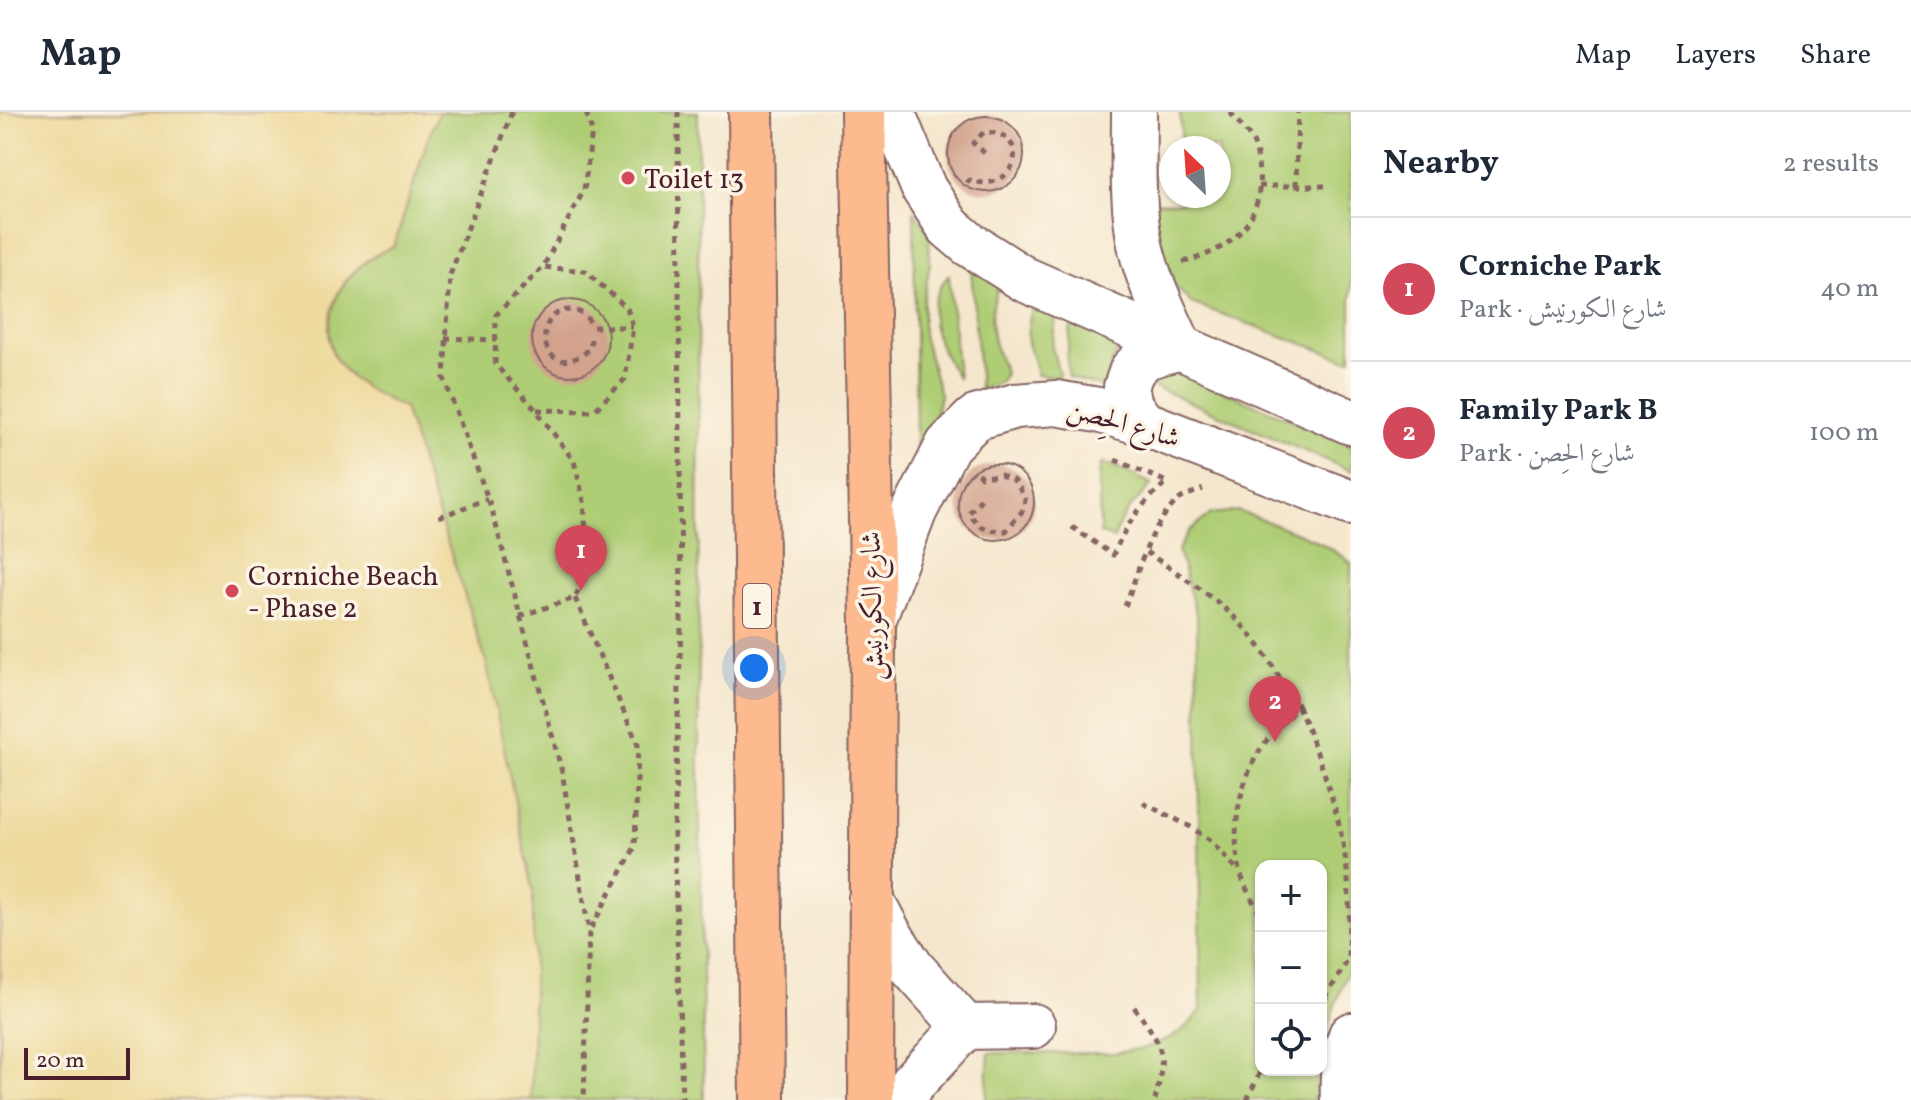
<!DOCTYPE html>
<meta charset="utf-8">
<style>
:root{--surface:#fff;--page:#f2f2f3;--text:#1f2937;--muted:#747a83;--line:#e0e1e3;--accent:#d1495b}
body{margin:0;font-family:Vollkorn,Amiri,serif;background:var(--page);color:var(--text)}
.controls{position:absolute;right:24px;bottom:24px;display:grid;overflow:hidden;border-radius:16px;box-shadow:0 2px 6px #0004}
.controls button{width:72px;height:72px;display:grid;place-items:center;padding:0;border:0;border-bottom:2px solid var(--line);background:var(--surface);color:var(--text);font:40px sans-serif}
.compass{position:absolute;left:1159px;top:24px;width:72px;height:72px;border-radius:50%;background:var(--surface);box-shadow:0 2px 6px #0004;rotate:335deg}
.scale{position:absolute;left:24px;bottom:20px;width:106px;box-sizing:border-box;padding-left:8px;border:4px solid #4a1f2b;border-top:0;font-size:22px;line-height:28px;white-space:nowrap;color:#4a1f2b;-webkit-text-stroke:6px #fcf5e5;paint-order:stroke}
.you{position:absolute;left:754px;top:556px;width:28px;height:28px;margin:-20px;border:6px solid #fff;border-radius:50%;background:#1a73e8;box-shadow:0 0 0 12px #1a73e833}
.badge{display:grid;place-items:center;width:52px;height:52px;border-radius:50%;background:var(--accent);color:#fff;font-size:26px;font-weight:700}
.pin{position:absolute;translate:-50% -66px;filter:drop-shadow(0 2px 4px #0008)}
.pin::after{content:'';position:absolute;top:42px;width:28px;height:24px;background:inherit;clip-path:polygon(0 0,100% 0,50% 100%)}
.list{margin:0;padding:0;list-style:none}
h2{display:flex;justify-content:space-between;align-items:center;height:104px;margin:0;padding:0 32px;font-size:34px}
h2 small{font-size:26px;font-weight:400;color:var(--muted)}
.list li{display:grid;grid-template-columns:52px 1fr auto;gap:24px;align-items:center;box-sizing:border-box;height:144px;padding:0 32px;border-top:2px solid var(--line)}
.list b{display:block;font-size:30px;white-space:nowrap}
.list p{margin:0;font-size:26px;white-space:nowrap;color:var(--muted)}
.list em{font-size:26px;font-style:normal;color:var(--muted)}
.icon{flex:none;width:44px;height:44px;fill:none;stroke:currentColor;stroke-width:2;stroke-linecap:round;stroke-linejoin:round}
.map{position:relative;flex:none;width:1351px;height:988px;overflow:hidden}
header{display:flex;align-items:center;gap:48px;box-sizing:border-box;height:112px;padding:0 40px;background:var(--surface);border-bottom:2px solid var(--line)}
header strong{font-size:38px}
nav{display:flex;gap:44px;margin-inline-start:auto;font-size:28px}
main{display:flex}
aside{flex:1;background:var(--surface)}
.map>svg:first-child{display:block}
.green{fill:#afcd75;stroke:#7c7650;stroke-width:2}
.sand{fill:#eeda9e;stroke:#9c7c64;stroke-width:2}
.building{fill:#d2a28d}
.lines{fill:none;stroke-linecap:round;stroke-linejoin:round}
.minor-casing{stroke:#866564;stroke-width:48}
.highway-casing{stroke:#866564;stroke-width:48}
.path{stroke:#866564;stroke-width:5;stroke-dasharray:6 6;stroke-linecap:butt}
.minor{stroke:#fff;stroke-width:44}
.highway{stroke:#fcba8e;stroke-width:44}
.poi-dot{fill:#d1495b;stroke:#fcf5e5;stroke-width:3}
.labels{text-anchor:middle;stroke-width:7;stroke-linejoin:round;paint-order:stroke}
.shield{fill:#fcf5e5;stroke:#7f5f63;stroke-width:2}
.shield-label{font-size:26px;font-weight:bold;fill:#4a1f2b}
.poi-label{font-size:28px;fill:#4a1f2b;stroke:#fcf5e5;text-anchor:start}
.street-label{font-size:28px;fill:#4a1f2b;stroke:#fcf5e5}
</style>
<header>
<strong>Map</strong>
<nav><a>Map</a><a>Layers</a><a>Share</a></nav>
</header>
<main>
<div class="map">
<svg width="1351" height="988" viewBox="0 0 1351 988">
<rect width="100%" height="100%" fill="#fcf5e5"/>
<filter id="ink" filterUnits="userSpaceOnUse"><feTurbulence type="fractalNoise" baseFrequency=".0125" numOctaves="2"/><feDisplacementMap in="SourceGraphic" scale="16" xChannelSelector="R" yChannelSelector="G"/><feConvolveMatrix kernelMatrix="1 2 1 2 8 2 1 2 1" color-interpolation-filters="sRGB"/></filter>
<filter id="wash" filterUnits="userSpaceOnUse"><feTurbulence type="fractalNoise" baseFrequency=".006" numOctaves="4" result="noise"/><feDisplacementMap in="SourceGraphic" scale="32" xChannelSelector="R" yChannelSelector="G"/><feGaussianBlur stdDeviation="1.8" result="paint"/><feColorMatrix in="noise" values="0 0 0 0 0 0 0 0 0 0 0 0 0 0 0 0 0 1.4 0 .05"/><feComposite in="paint" operator="in"/></filter>
<g filter="url(#wash)">
<rect width="100%" height="100%" fill="#f5e7cd"/>
<path class="green" d="M439,0H698L699,653L704,988H531L533,905L487,553L404,296C379,284 349,270 335,246C330,238 329,225 329,216C332,176 359,148 394,134L427,29Z
M1180,0H1351V247H1345L1191,191L1174,173L1158,141L1152,90L1183,91V84H1219V36H1182Z
M914,99L929,121L930,152L923,189V223L940,283L935,307L916,333Z
M971,155L999,168C998,179 993,188 992,199C989,222 997,240 1005,261L1001,270L980,278Z
M949,163L958,267C937,232 918,198 949,163Z
M1036,185L1053,192L1056,206L1052,236L1060,265L1037,263C1036,252 1030,242 1028,231C1026,215 1031,200 1036,185Z
M1073,199L1127,228C1112,243 1107,256 1109,277L1069,265C1064,242 1071,222 1073,199Z
M1161,253L1351,333V359L1150,273L1152,256Z
M1101,352L1114,354L1152,372L1129,397L1118,414L1114,427L1100,421L1099,364Z
M1238,399C1272,412 1324,427 1351,451V851C1338,883 1327,914 1321,948V754H1261V958H1319L1316,973L1321,988H986L989,941H1116L1148,935L1171,926L1187,914L1201,899L1197,505L1178,438L1190,418L1211,402Z"/>
<path class="sand" d="M0,0H439L427,29L394,134C358,149 332,175 329,216C329,225 330,238 335,246C349,270 379,284 404,296L487,553L533,778V905L531,988H0Z"/>
<g id="blocks">
<path class="building" d="M948 42a38 38 0 1 1 76 0a38 38 0 1 1-76 0Z
M532 226a38 38 0 1 1 76 0a38 38 0 1 1-76 0Z
M958 390a38 38 0 1 1 76 0a38 38 0 1 1-76 0Z"/>
</g>
</g>
<g filter="url(#ink)">
<use href="#blocks" fill-opacity="0" stroke="#866564" stroke-width="2"/>
<g class="lines">
<defs>
<path id="minor" d="M892,0L924,77L949,115L969,132L1024,167L1351,310
M1134,0C1134,45 1131,92 1141,137C1149,171 1166,203 1180,235
M1143,311L1130,294L1126,275L1132,258L1145,245L1180,235
M873,509L914,400L948,333L975,306L1015,294L1056,291L1098,298L1143,311L1351,391
M871,787L890,823L912,856L965,915
M901,988L914,970L965,915L1033,914
M1343,988C1342,965 1343,945 1351,923"/>
<path id="highway" d="M751,0L762,988
M863,0L873,511L871,988"/>
</defs>
<use href="#minor" class="minor-casing"/>
<use href="#highway" class="highway-casing"/>
<path class="path" d="M512,0L450,163L444,266L492,398L562,660L589,819L584,988
M678,0L681,515L674,723L682,988
M967,71L970,68C1016,85 1035,19 984,20L973,31L987,43
M1259,74H1329
M1296,74L1298,0
M1183,150C1229,139 1264,111 1259,60C1258,50 1257,38 1253,30C1247,19 1237,10 1230,0
M445,226L496,228
M591,227L590,237C542,277 528,200 569,198C582,198 587,205 593,215H633
M537,298L594,299L625,267L633,215L627,196L585,159L543,155
M978,361L981,365L1001,363L1015,369L1025,386L1024,397L1006,419C986,419 980,417 969,401L981,387
M439,405L487,387
M1072,415L1113,443C1127,411 1141,392 1167,370L1115,348
M1146,440C1183,465 1225,490 1253,526C1270,548 1283,572 1298,594C1287,606 1274,618 1264,632C1240,666 1230,717 1240,758C1243,774 1254,790 1261,804
M575,486L638,633L635,735L590,818
M1125,494C1138,461 1151,409 1180,387C1186,383 1196,380 1203,377
M520,504L575,486L588,456L584,389L574,349L536,298L495,252L496,203L543,155L584,78L592,19L586,0
M1298,594C1324,654 1347,720 1349,786C1350,807 1348,828 1348,848
M1143,691L1189,714L1210,728L1239,760
M1134,895C1163,934 1167,939 1155,988
M1321,897L1323,890L1349,846
M1247,988L1261,958"/>
<use href="#minor" class="minor"/>
<use href="#highway" class="highway"/>
</g>
</g>
<g class="poi-dot">
<circle cx="628" cy="66" r="8"/>
<circle cx="232" cy="479" r="8"/>
</g>
<g class="labels">
<rect class="shield" x="743" y="472" width="28" height="44" rx="6"/>
<g class="shield-label">
<text x="757" y="503">1</text>
</g>
<g class="poi-label">
<text x="644" y="76">Toilet 13</text>
<text x="248" y="473">Corniche Beach<tspan x="248" dy="32">- Phase 2</tspan></text>
</g>
<g class="street-label">
<text transform="translate(1124 310) rotate(16)" y="10">شارع الحِصن</text>
<text transform="translate(871 494) rotate(-91)" y="10">شارع الكورنيش</text>
</g>
</g>
</svg>
<div class="controls">
<button>+</button>
<button>−</button>
<button><svg class="icon" aria-label="locate" viewBox="0 0 24 24"><circle cx="12" cy="12" r="6"/><path d="M12 2v4M12 18v4M2 12h4M18 12h4"/></svg></button>
</div>
<svg class="compass" viewBox="-18 -18 36 36"><path d="M0-13l5 13h-10z" fill="#e53935"/><path d="M0 13l5-13h-10z" fill="#747a83"/></svg>
<div class="scale">20 m</div>
<div class="you"></div>
<div class="pin badge" style="left:581px;top:479px">1</div>
<div class="pin badge" style="left:1275px;top:630px">2</div>
</div>
<aside>
<h2>Nearby<small>2 results</small></h2>
<ul class="list">
<li><span class="badge">1</span><div><b>Corniche Park</b><p>Park · شارع الكورنيش</p></div><em>40 m</em></li>
<li><span class="badge">2</span><div><b>Family Park B</b><p>Park · شارع الحِصن</p></div><em>100 m</em></li>
</ul>
</aside>
</main>
